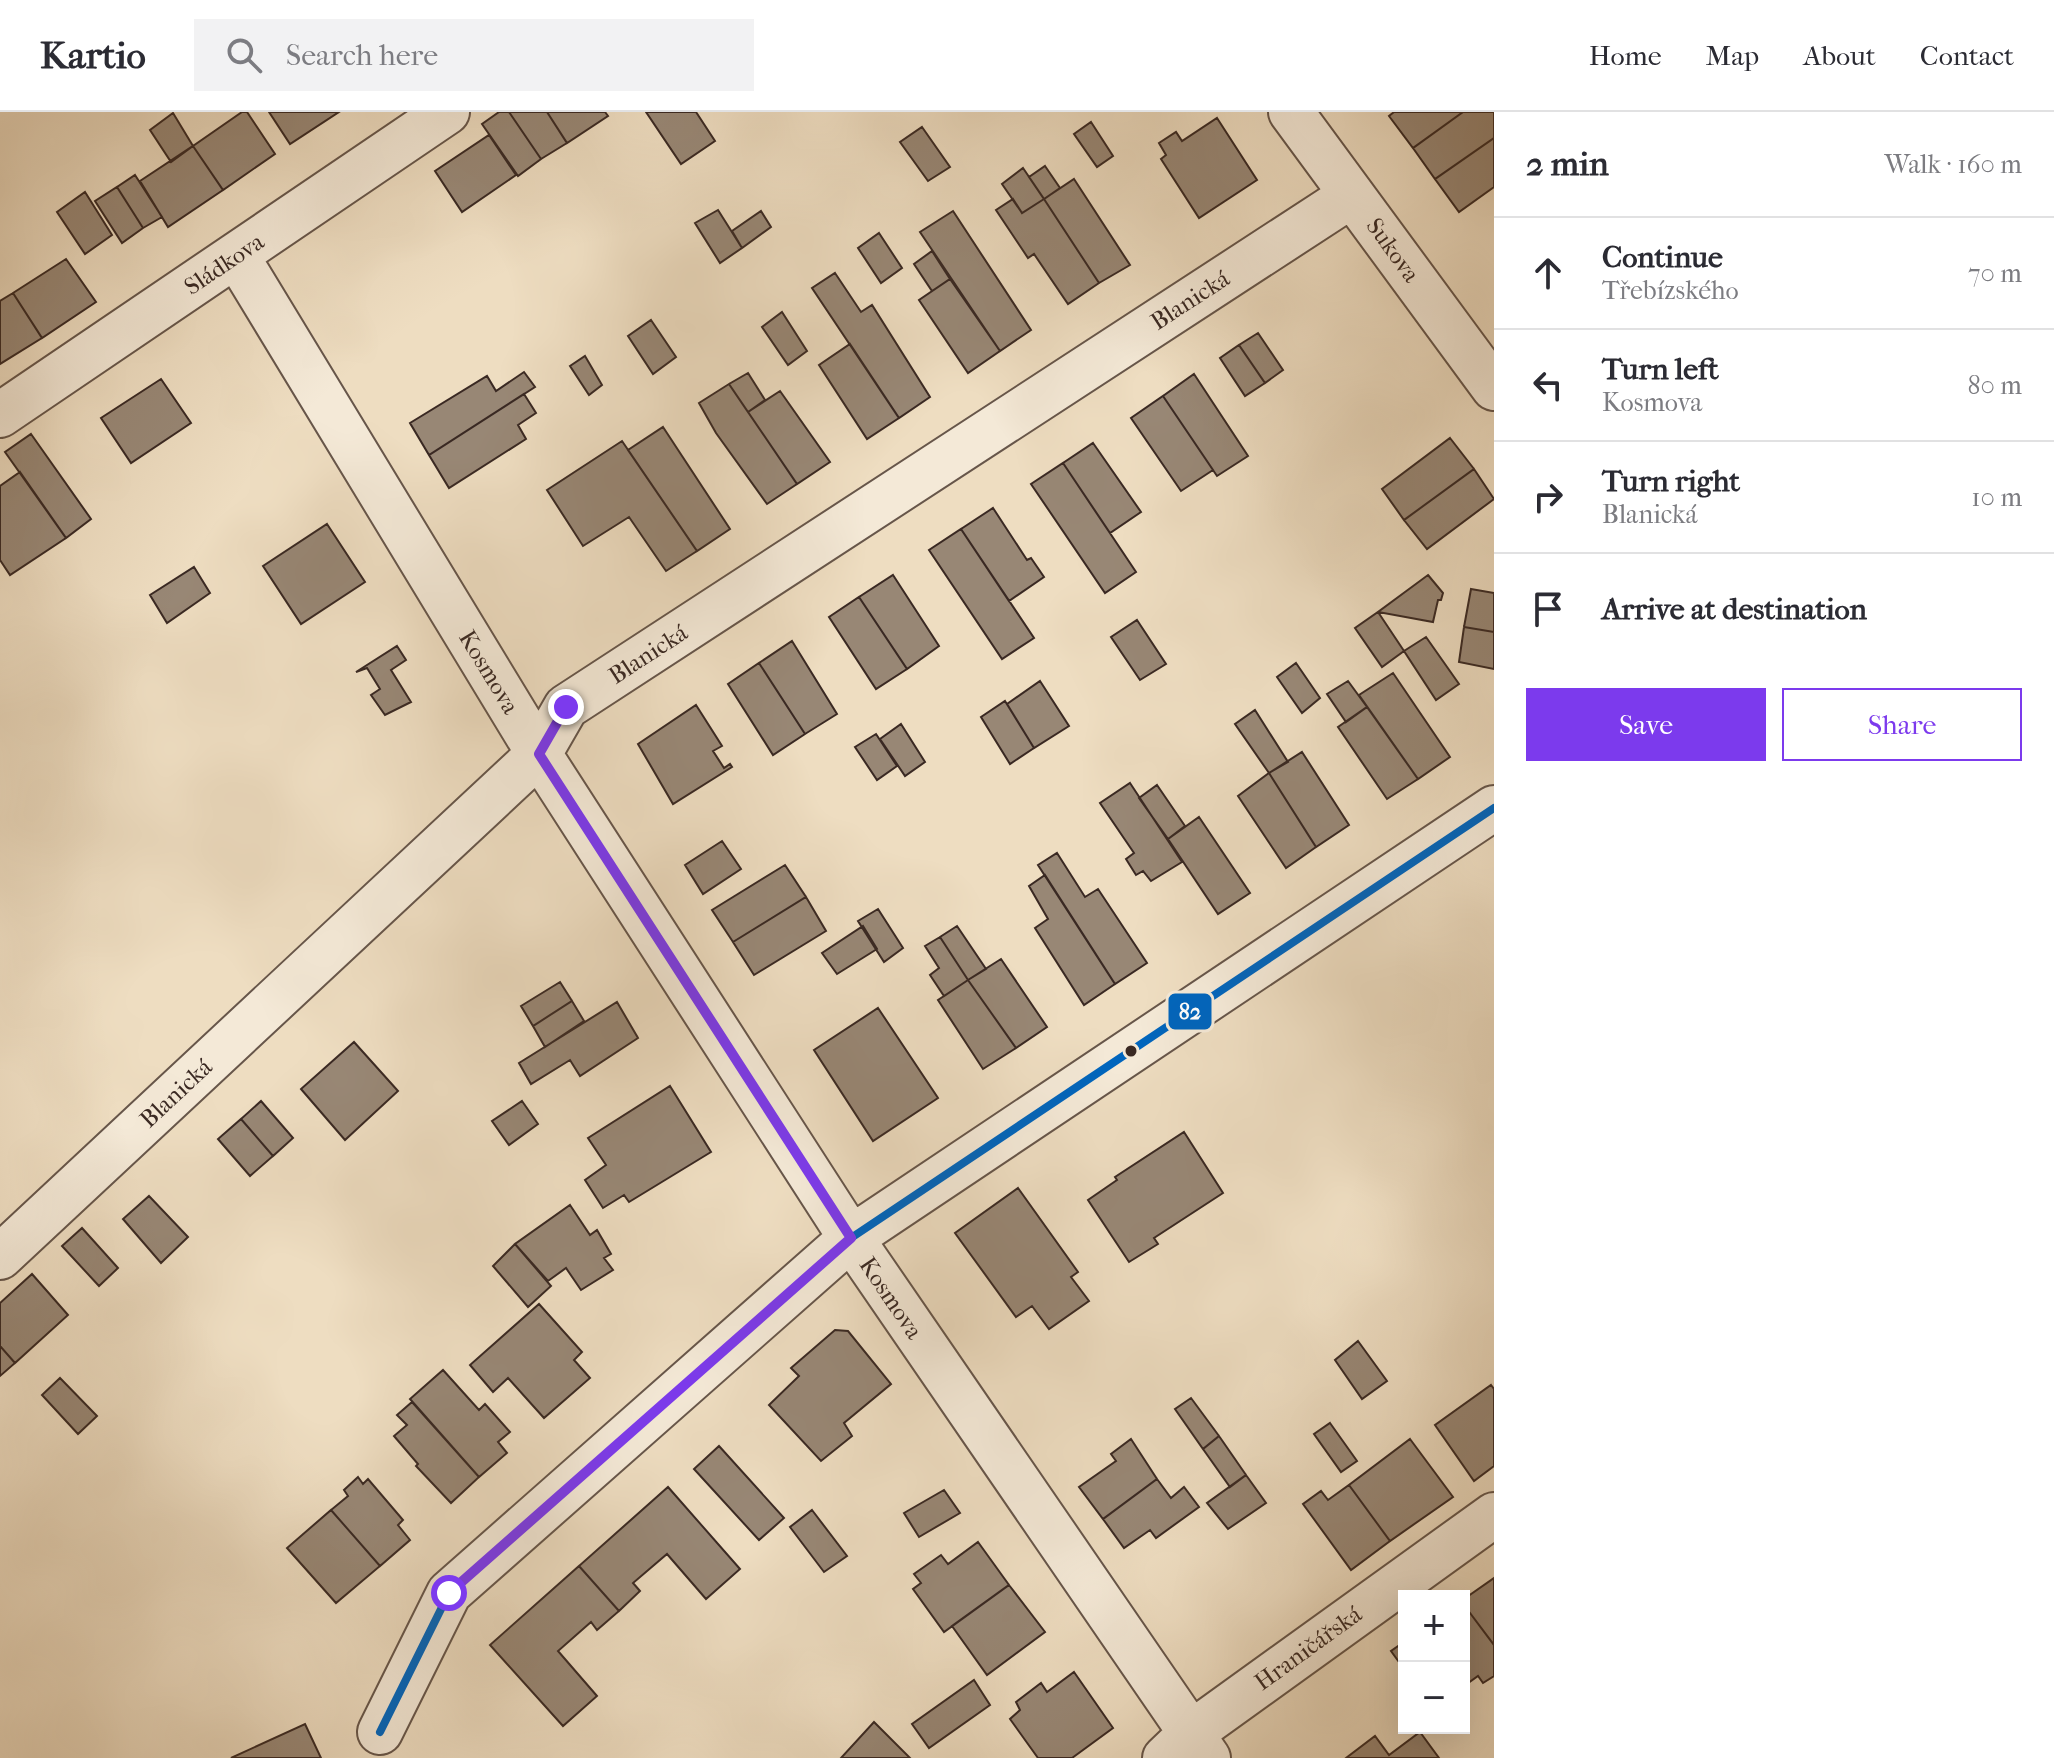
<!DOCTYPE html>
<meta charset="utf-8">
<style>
:root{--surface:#fff;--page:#f2f2f3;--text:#2b2b33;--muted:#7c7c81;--line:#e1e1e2;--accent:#7c3aed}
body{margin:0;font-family:"IM FELL French Canon",serif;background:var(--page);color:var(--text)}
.controls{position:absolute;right:24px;bottom:24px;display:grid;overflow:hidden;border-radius:0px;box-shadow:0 8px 32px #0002}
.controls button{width:72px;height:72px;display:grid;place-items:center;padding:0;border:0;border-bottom:2px solid var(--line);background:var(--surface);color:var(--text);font:40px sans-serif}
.stop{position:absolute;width:24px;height:24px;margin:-18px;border:6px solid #7c3aed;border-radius:50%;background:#fff}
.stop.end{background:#7c3aed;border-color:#fff;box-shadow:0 2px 8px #0008}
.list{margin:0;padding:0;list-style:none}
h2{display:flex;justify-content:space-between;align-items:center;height:104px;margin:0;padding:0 32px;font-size:34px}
h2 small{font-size:26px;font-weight:400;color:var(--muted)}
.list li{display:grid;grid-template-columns:52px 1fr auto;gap:24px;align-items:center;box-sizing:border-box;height:112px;padding:0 32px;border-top:2px solid var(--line)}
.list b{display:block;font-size:30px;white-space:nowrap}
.list p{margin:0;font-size:26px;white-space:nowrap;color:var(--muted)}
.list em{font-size:26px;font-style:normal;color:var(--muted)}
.actions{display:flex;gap:16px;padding:24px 32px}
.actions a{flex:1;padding:18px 0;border:2px solid var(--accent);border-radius:0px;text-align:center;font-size:28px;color:var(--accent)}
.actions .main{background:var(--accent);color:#fff}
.icon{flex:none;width:44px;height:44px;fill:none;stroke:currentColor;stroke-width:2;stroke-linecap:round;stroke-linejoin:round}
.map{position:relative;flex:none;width:1494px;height:1646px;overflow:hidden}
header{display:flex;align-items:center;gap:48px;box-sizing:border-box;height:112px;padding:0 40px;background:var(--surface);border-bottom:2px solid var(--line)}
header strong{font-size:38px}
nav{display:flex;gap:44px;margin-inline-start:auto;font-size:28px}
.search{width:560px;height:72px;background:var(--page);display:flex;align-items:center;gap:20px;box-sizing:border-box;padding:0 28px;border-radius:0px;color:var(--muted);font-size:30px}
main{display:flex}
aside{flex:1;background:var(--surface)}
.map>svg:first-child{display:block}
.building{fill:#988775;stroke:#3a2923;stroke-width:2}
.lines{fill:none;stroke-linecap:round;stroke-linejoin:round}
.street-casing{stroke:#67564a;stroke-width:48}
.street{stroke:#f4e9d7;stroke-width:44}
.bus-1-casing{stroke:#f4e9d7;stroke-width:14}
.bus-1{stroke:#0065bd;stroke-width:8}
.route{stroke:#7c3aed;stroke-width:10}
.bus-dot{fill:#3a2923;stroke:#f4e9d7;stroke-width:3}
.labels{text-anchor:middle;stroke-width:8;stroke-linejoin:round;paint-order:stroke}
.street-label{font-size:24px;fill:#3a2923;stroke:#f4e9d7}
.line-badge{stroke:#f4e9d7;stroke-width:3}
.badge-label{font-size:22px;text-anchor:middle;font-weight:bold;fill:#fff}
</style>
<header>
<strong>Kartio</strong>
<div class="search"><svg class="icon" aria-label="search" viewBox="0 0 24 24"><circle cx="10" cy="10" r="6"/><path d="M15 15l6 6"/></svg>Search here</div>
<nav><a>Home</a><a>Map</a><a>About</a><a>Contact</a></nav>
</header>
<main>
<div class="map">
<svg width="1494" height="1646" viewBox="0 0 1494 1646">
<rect width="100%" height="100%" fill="#eeddc1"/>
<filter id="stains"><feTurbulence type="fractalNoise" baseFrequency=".0025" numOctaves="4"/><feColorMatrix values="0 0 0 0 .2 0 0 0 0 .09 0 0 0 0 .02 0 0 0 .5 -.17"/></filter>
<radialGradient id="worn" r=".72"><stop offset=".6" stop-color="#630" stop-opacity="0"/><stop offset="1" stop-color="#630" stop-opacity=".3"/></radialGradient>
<path class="building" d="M242,0H247L275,42L223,78L193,34Z
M269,0H339L290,32Z
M499,0H509L541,47L518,64L482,12Z
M509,0H547L567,31L541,47Z
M547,0H605L608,4L567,31Z
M646,0H696L715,29L681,52Z
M1394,0H1463L1413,36L1389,4Z
M1463,0H1494V26L1435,67L1413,36Z
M173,1L193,34L171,50L150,18Z
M1217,6L1257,68L1199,106L1161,47L1166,43L1159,31L1176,20L1182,29Z
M1091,10L1113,44L1097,55L1074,22Z
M922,15L950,55L928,69L900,30Z
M489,23L516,63L462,100L435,59Z
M1494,26V75L1459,100L1435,67Z
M193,34L223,78L168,115L140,69Z
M1045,54L1060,76L1044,87L1029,65Z
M1023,56L1044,87L1022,101L1002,72Z
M135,63L162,105L143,116L117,75Z
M1074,67L1130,153L1099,171L1044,87Z
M117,75L143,116L122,131L95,89Z
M85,80L112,123L85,142L57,100Z
M1013,87L1022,101L1044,87L1099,171L1068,192L1034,142L1028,146L996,98Z
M718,98L742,136L720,151L695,111Z
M761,99L771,115L742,136L732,119Z
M953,99L1031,218L1000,239L920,120Z
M879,121L902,156L881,171L858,136Z
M932,139L950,167L932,179L914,152Z
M66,147L96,190L42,226L13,181Z
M835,161L861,200L872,193L930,285L899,306L812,176Z
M950,167L1000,239L968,261L919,188Z
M13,181L42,226L0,252V189Z
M782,200L807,239L788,253L762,215Z
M651,208L676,245L653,262L628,224Z
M1258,221L1283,258L1265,271L1239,233Z
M850,232L899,306L867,327L819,253Z
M1239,233L1265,271L1245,284L1220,246Z
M585,244L602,273L589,283L570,254Z
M524,260L535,275L429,343L410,311L487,264L496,279Z
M748,261L765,288L748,300L729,272Z
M1194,262L1248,344L1217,364L1163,284Z
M161,267L191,311L131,351L101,306Z
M729,272L797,372L767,392L716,321L699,291Z
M780,279L830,350L797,372L748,300Z
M524,282L536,301L518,313L526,327L449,376L429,343Z
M1163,284L1213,358L1181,379L1131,306Z
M663,315L730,417L697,439L628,338Z
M31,322L91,407L66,426L5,340Z
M1450,326L1474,357L1404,408L1382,377Z
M622,329L697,439L666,459L629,405L583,434L547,378Z
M1093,331L1141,400L1110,421L1063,351Z
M1063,351L1136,460L1105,481L1031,372Z
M1474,357L1494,387L1427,437L1404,408Z
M20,360L66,426L10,463L0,448V374Z
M993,396L1027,448L1031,446L1044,465L1009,489L961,417Z
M327,412L365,470L301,512L263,454Z
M961,417L1034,526L1002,547L929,438Z
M194,455L210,481L167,511L150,483Z
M893,463L939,534L907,557L859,485Z
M1428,463L1443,481L1441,488H1438L1433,510L1378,500Z
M1471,477L1494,481V520L1464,515Z
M859,485L907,557L876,577L829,505Z
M1378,500L1404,539L1382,555L1355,516Z
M1137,508L1166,552L1140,568L1111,525Z
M1464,515L1494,520V557L1459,550Z
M1426,525L1459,572L1436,588L1404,539Z
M792,529L837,602L805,622L759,551Z
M397,534L406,548L391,558L411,590L385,603L371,583L380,577L367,556L356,560Z
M759,551L805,622L773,643L728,572Z
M1296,551L1320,586L1302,601L1277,565Z
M1393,561L1450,645L1418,667L1359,583Z
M1040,569L1069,614L1034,636L1007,592Z
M1348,569L1367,595L1346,610L1327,582Z
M1005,589L1034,636L1010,652L981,605Z
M696,593L722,634L713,639L724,656L730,652L732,655L673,692L638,632Z
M1367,595L1418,667L1387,687L1338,615Z
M1255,598L1288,650L1269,661L1235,612Z
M901,612L925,650L905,664L880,627Z
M876,622L897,654L877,668L855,635Z
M1302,640L1349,713L1316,735L1269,661Z
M1269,661L1316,735L1286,756L1238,684Z
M1130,671L1182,750L1151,769L1143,759L1136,763L1126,747L1134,741L1100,691Z
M1157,673L1185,714L1168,727L1139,686Z
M1199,705L1250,781L1218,802L1168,727Z
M722,729L741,757L703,782L685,753Z
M1057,741L1085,785L1098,777L1147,851L1115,872L1038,753Z
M785,753L806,785L733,830L712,798Z
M1045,763L1115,872L1084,893L1035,816L1048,807L1029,774Z
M806,785L826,819L754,863L733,830Z
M878,797L903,836L884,850L858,809Z
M863,814L877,837L837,862L822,841Z
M957,814L986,857L968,868L940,825Z
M940,825L968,868L944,884L930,863L939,856L925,834Z
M1001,847L1047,915L1016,936L968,868Z
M968,868L1016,936L983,957L938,888Z
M560,870L572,889L533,914L521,894Z
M572,889L584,909L545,935L533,914Z
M617,890L638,926L580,964L570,948L531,972L519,951Z
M878,896L938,986L873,1029L814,938Z
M354,930L398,979L345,1028L301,977Z
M670,974L711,1040L629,1090L624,1083L603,1096L585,1068L606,1053L588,1026Z
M261,989L293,1026L273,1044L241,1007Z
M522,989L538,1012L509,1033L492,1009Z
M241,1007L273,1044L250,1064L218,1027Z
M1184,1020L1223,1081L1154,1126L1158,1132L1129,1150L1088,1088L1117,1068L1115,1065Z
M1018,1076L1078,1160L1071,1165L1089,1189L1049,1217L1032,1194L1016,1205L955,1121Z
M149,1084L188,1125L161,1151L123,1107Z
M570,1093L590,1123L597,1118L611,1142L604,1146L613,1158L581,1178L566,1156L548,1169L515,1132Z
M82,1116L118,1156L99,1174L62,1134Z
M515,1132L551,1174L528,1195L493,1154Z
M32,1162L68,1203L15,1251L0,1234V1191Z
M539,1192L582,1240L574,1248L590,1266L544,1306L508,1266L493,1280L470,1253Z
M835,1218L848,1219L891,1272L844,1311L852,1324L821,1349L769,1293L799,1264L791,1256Z
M1358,1229L1387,1269L1362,1287L1335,1248Z
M0,1234L15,1251L0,1264Z
M443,1258L479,1298L485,1292L510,1320L498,1330L507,1341L479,1365L410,1287Z
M60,1266L97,1304L78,1322L42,1283Z
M1491,1273L1494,1277V1354L1474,1369L1435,1313Z
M1191,1286L1219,1324L1203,1337L1175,1297Z
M412,1290L479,1365L451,1391L416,1354L418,1352L394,1324L407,1313L397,1303Z
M1330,1311L1357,1349L1341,1360L1314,1322Z
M1219,1324L1246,1363L1230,1375L1203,1337Z
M1131,1327L1157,1367L1103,1407L1079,1375L1116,1349L1111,1342Z
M1410,1327L1453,1385L1390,1429L1349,1373Z
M719,1334L784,1406L759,1428L694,1357Z
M1246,1363L1266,1391L1228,1417L1207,1391Z
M358,1365L363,1372L368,1367L403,1408L398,1413L410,1428L380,1454L331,1398L348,1384L344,1378Z
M1157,1367L1171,1386L1184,1375L1199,1395L1156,1426L1150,1418L1124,1436L1103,1407Z
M1349,1373L1390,1429L1351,1458L1303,1392L1321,1379L1328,1388Z
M668,1375L740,1457L706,1487L667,1442L633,1471L640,1479L619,1499L579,1454Z
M944,1378L960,1401L919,1425L904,1401Z
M331,1398L380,1454L336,1491L287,1436Z
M812,1398L847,1444L824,1460L790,1415Z
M978,1430L1009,1473L944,1520L913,1477L921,1471L914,1462L941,1443L948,1452Z
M579,1454L619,1499L597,1518L591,1510L558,1539L597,1584L563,1614L490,1533Z
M1494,1466V1533L1464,1493V1487Z
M1009,1473L1045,1520L987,1563L952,1514Z
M1464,1493L1494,1533V1564L1483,1571L1478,1564L1464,1574Z
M1404,1530V1557L1391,1539Z
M1074,1560L1113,1616L1072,1646H1038L1010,1607L1020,1598L1016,1590L1041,1571L1047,1580Z
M974,1568L990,1593L929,1636L912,1612Z
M874,1610L910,1646H841Z
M305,1612L321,1646H231Z
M1420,1620L1439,1646H1346L1375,1624L1389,1643Z"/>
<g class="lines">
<defs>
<path id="street" d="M1291,0L1494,276
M236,143L539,642L851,1126L1208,1646
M0,303L447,0
M0,1145L539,642L566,595L1352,83
M380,1620L449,1481L851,1126L1494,696
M1165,1646L1190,1622L1494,1403"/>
</defs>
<use href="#street" class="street-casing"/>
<use href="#street" class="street"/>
<defs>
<path id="bus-1" d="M380,1620L449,1481L851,1126L1494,696"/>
</defs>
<use href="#bus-1" class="bus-1-casing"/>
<use href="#bus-1" class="bus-1"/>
</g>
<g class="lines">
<path class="route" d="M449,1481L851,1126L539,642L566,595"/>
</g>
<circle class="bus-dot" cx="1131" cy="939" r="7"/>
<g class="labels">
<g class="street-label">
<text transform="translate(1393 138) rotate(54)" y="8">Sukova</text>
<text transform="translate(224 152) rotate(-34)" y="8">Sládkova</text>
<text transform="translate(1190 188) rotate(-33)" y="8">Blanická</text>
<text transform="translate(648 542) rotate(-33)" y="8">Blanická</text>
<text transform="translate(489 560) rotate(59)" y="8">Kosmova</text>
<text transform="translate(176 981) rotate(-43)" y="8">Blanická</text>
<text transform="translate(891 1186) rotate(56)" y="8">Kosmova</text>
<text transform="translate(1308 1536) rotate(-36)" y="8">Hraničářská</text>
</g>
</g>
<rect class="line-badge" x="1167" y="880" width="46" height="39" rx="8" fill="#0065bd"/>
<g class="badge-label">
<text x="1190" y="907">82</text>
</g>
<rect width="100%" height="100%" filter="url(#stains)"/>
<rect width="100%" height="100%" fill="url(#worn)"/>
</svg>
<div class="controls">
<button>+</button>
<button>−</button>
</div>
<div class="stop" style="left:449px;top:1481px"></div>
<div class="stop end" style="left:566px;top:595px"></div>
</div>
<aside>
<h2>2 min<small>Walk · 160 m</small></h2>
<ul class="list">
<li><svg class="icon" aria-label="ahead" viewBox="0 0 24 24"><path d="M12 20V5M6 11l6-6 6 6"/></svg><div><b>Continue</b><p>Třebízského</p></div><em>70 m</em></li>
<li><svg class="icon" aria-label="left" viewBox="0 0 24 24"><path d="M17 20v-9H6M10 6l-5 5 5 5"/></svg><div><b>Turn left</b><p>Kosmova</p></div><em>80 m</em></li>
<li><svg class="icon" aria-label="right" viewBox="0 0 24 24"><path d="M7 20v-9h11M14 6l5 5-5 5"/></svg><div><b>Turn right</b><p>Blanická</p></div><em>10 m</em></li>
<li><svg class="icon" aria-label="arrive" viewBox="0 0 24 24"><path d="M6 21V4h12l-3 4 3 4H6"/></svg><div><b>Arrive at destination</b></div></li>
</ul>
<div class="actions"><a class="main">Save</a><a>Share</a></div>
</aside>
</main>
